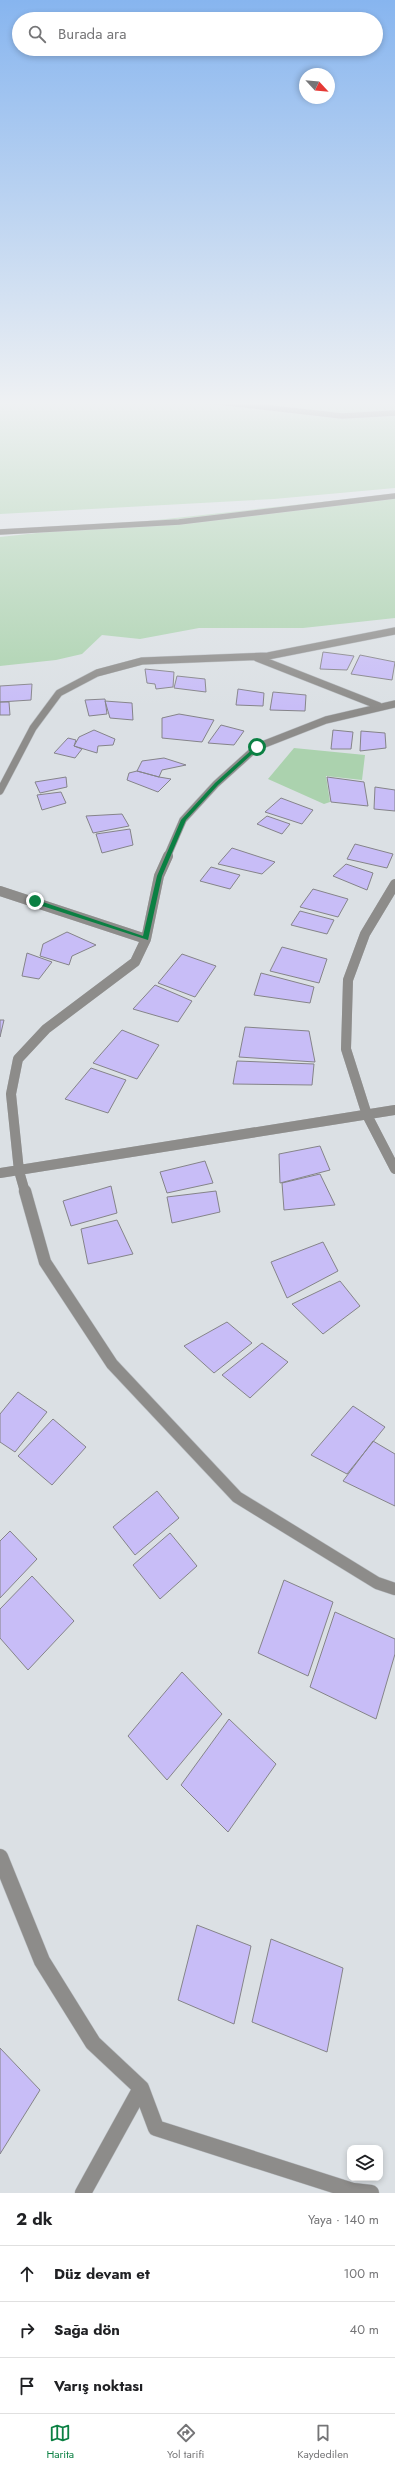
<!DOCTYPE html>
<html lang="tr">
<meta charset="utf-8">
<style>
:root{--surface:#fff;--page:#f2f2f2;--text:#202124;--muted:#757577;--line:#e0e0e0;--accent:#0b8043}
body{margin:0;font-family:Jost,sans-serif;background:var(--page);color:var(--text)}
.controls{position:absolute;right:12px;bottom:12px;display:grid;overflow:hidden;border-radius:8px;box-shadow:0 2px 6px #0003}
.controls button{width:36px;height:36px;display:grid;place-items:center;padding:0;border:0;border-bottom:1px solid var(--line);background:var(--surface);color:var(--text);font:20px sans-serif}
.compass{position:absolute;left:299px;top:68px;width:36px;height:36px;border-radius:50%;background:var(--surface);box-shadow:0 2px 6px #0003;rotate:116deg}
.stop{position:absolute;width:12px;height:12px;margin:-9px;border:3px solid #0b8043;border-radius:50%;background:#fff}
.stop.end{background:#0b8043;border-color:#fff;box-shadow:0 1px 4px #0008}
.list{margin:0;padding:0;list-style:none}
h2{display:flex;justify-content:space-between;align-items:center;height:52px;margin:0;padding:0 16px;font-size:17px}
h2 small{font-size:13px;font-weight:400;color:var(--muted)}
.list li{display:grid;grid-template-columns:26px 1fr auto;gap:12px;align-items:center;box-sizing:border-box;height:56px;padding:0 16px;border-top:1px solid var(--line)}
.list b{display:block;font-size:15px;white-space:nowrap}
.list em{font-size:13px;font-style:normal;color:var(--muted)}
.icon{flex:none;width:22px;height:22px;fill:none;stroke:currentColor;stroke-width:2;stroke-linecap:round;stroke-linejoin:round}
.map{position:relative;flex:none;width:395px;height:2193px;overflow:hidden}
.search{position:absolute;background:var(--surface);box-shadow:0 2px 6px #0003;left:12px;right:12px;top:12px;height:44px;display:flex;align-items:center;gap:10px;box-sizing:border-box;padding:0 14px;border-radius:22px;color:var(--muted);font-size:15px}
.sheet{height:220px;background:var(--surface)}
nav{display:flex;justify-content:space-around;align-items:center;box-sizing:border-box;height:56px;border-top:1px solid var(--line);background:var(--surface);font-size:11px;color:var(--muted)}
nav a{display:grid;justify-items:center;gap:2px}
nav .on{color:var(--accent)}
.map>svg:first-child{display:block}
.green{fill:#abd2ae}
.building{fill:#c8bdf7;stroke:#858489}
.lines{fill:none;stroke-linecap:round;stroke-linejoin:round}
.street-far3-casing{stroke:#b9bdc1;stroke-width:8}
.street-far2-casing{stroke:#b9bdc1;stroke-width:10}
.street-far1-casing{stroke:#b9bdc1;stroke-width:13}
.street-casing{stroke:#b9bdc1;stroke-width:17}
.secondary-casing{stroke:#b9bdc1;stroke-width:6}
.street-far3{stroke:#8d8c8a;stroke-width:7}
.street-far2{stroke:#8d8c8a;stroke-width:10}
.street-far1{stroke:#8d8c8a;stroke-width:12}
.street{stroke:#8d8c8a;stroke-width:16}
.secondary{stroke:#676562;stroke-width:5.5}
.route{fill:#0b8043}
</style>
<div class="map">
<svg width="395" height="2193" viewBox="0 0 395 2193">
<rect width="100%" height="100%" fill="#dbe0e4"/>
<path class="green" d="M0,401H395V488L274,499L0,514Z
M395,494V618L303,628H199L140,639L102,635L82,654L56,660L0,666V537Z
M294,748L365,755L362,780L326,776L330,802L324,804L268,779Z"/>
<path class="building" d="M323,652L354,656L347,670L320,669Z
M360,655L395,662L392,680L351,674Z
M145,669L174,672L173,687L156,689L155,684L147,683Z
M177,676L205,679L206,692L174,688Z
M32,684L31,700L0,702V686Z
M238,689L264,693L263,706L236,705Z
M273,692L306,695L305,711L270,710Z
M105,699L107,714L89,716L85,700Z
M105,701L132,703L133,720L110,718Z
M0,702H9L10,715H0Z
M179,714L214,720L202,742L162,738V718Z
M221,725L244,731L234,745L208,743Z
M94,730L115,739L113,745L98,746L97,753L74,746L79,737Z
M333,730L353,732L351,749H331Z
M361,731L385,733L386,748L360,751Z
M68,738L76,740L74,746L82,749L75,758L54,753Z
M164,758L186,765L162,770L159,777L137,771L142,761Z
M137,771L159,777L171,779L158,792L127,780L129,773Z
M66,777L67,787L40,793L35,782Z
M327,777L364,782L368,806L331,802Z
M375,787L395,790V811L374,809Z
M61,792L66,803L42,810L37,795Z
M281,798L313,810L302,824L265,812Z
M122,814L129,826L93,833L86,816Z
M267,816L290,824L282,834L257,824Z
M130,829L133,845L102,853L96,834Z
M355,844L393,854L387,868L347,859Z
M232,848L275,862L262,874L218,864Z
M346,864L373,873L367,890L333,876Z
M211,867L240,875L230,889L200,881Z
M313,889L348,899L338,917L300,907Z
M300,911L334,920L327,934L291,925Z
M67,932L96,945L72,956L69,965L40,956L43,944Z
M282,947L327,959L319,983L270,971Z
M27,953L52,962L39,979L22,976Z
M182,954L216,966L195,997L158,983Z
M261,973L314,987L310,1003L254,995Z
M155,985L192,1001L178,1022L133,1009Z
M0,1020H4L0,1037Z
M245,1027L309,1031L315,1062L239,1057Z
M122,1030L159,1045L137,1079L93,1063Z
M237,1061L314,1064L312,1085L233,1084Z
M91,1068L126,1080L108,1113L65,1099Z
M320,1146L330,1170L280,1183L279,1154Z
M205,1161L213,1183L167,1193L160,1172Z
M320,1174L335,1205L284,1210L282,1183Z
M111,1186L117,1213L71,1226L63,1201Z
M216,1191L220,1212L172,1223L167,1197Z
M117,1220L133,1254L88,1264L81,1229Z
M323,1242L338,1271L287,1298L271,1262Z
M340,1281L360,1306L323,1334L292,1304Z
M227,1322L252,1343L214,1373L184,1346Z
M262,1343L288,1362L250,1398L222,1375Z
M18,1392L47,1412L15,1452L0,1442V1414Z
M353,1406L385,1427L347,1474L311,1455Z
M53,1419L86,1447L52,1485L18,1456Z
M373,1441L395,1454V1506L343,1481Z
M157,1491L179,1518L135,1555L113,1527Z
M10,1531L37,1559L0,1598V1541Z
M170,1533L197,1566L160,1599L133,1565Z
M32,1576L74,1621L28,1670L0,1638V1609Z
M284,1580L333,1602L308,1676L258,1653Z
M335,1612L395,1639V1654L376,1719L310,1687Z
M182,1672L222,1714L167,1780L128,1736Z
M229,1719L276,1764L228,1832L181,1785Z
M197,1925L251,1946L234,2024L178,2000Z
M271,1939L343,1968L327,2052L252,2022Z
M0,2048L40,2090L0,2154Z"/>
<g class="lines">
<defs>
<path id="street-far3" d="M257,658L379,706
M0,791L33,728L59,693L97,673L142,661L268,656L395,631
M167,857L183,820L216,784L257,747L326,720L395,704"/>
<path id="street-far2" d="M395,884L365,934L348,980L346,1049L367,1115L395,1169
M0,891L146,939
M0,1173L395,1110
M25,1192L19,1171L11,1094L18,1059L46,1029L135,962L146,939L159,876L168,856"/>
<path id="street-far1" d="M25,1191L45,1262L112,1364L237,1497L377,1583L395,1589"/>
<path id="street" d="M0,1857L42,1961L93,2043L141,2088L156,2128L353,2191L371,2193
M83,2193L141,2088"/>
<path id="secondary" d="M210,401L342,416L395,413
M0,532L179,522L395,496"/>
</defs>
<use href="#street-far3" class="street-far3-casing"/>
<use href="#street-far2" class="street-far2-casing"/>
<use href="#street-far1" class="street-far1-casing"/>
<use href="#street" class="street-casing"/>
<use href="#secondary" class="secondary-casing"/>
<use href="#street-far3" class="street-far3"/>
<use href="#street-far2" class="street-far2"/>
<use href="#street-far1" class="street-far1"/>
<use href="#street" class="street"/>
<use href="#secondary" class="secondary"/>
</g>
<linearGradient id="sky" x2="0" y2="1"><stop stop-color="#87b5ef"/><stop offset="0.57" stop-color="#eff1f3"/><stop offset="1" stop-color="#eff1f3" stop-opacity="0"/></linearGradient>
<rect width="395" height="708" fill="url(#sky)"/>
<path class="route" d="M256,746L260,747L218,785L186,820L162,876L148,940L33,903V900H37L143,936L157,876L181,820L215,783Z"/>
</svg>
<div class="controls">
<button><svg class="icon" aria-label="layers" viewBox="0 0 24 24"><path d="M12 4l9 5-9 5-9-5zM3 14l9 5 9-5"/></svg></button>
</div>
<svg class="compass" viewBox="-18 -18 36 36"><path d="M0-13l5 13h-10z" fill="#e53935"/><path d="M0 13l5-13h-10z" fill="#757577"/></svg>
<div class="stop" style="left:257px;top:747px"></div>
<div class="stop end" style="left:35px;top:901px"></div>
<div class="search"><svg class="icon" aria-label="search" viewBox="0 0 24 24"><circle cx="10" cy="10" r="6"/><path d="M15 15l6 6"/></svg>Burada ara</div>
</div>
<section class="sheet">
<h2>2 dk<small>Yaya · 140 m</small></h2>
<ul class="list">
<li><svg class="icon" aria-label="ahead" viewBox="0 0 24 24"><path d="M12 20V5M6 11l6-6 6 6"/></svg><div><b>Düz devam et</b></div><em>100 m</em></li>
<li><svg class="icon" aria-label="right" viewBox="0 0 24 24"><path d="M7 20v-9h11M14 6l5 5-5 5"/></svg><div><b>Sağa dön</b></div><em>40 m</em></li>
<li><svg class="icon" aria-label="arrive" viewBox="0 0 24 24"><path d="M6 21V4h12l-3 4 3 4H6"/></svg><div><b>Varış noktası</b></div></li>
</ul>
</section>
<nav>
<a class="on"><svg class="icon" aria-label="map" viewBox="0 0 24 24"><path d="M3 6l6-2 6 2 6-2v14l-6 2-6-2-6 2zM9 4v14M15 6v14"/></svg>Harita</a>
<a><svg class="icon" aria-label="directions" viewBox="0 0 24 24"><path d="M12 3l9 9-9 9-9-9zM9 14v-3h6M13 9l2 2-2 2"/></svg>Yol tarifi</a>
<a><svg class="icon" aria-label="saved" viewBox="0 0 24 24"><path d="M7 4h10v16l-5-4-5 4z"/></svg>Kaydedilen</a>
</nav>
